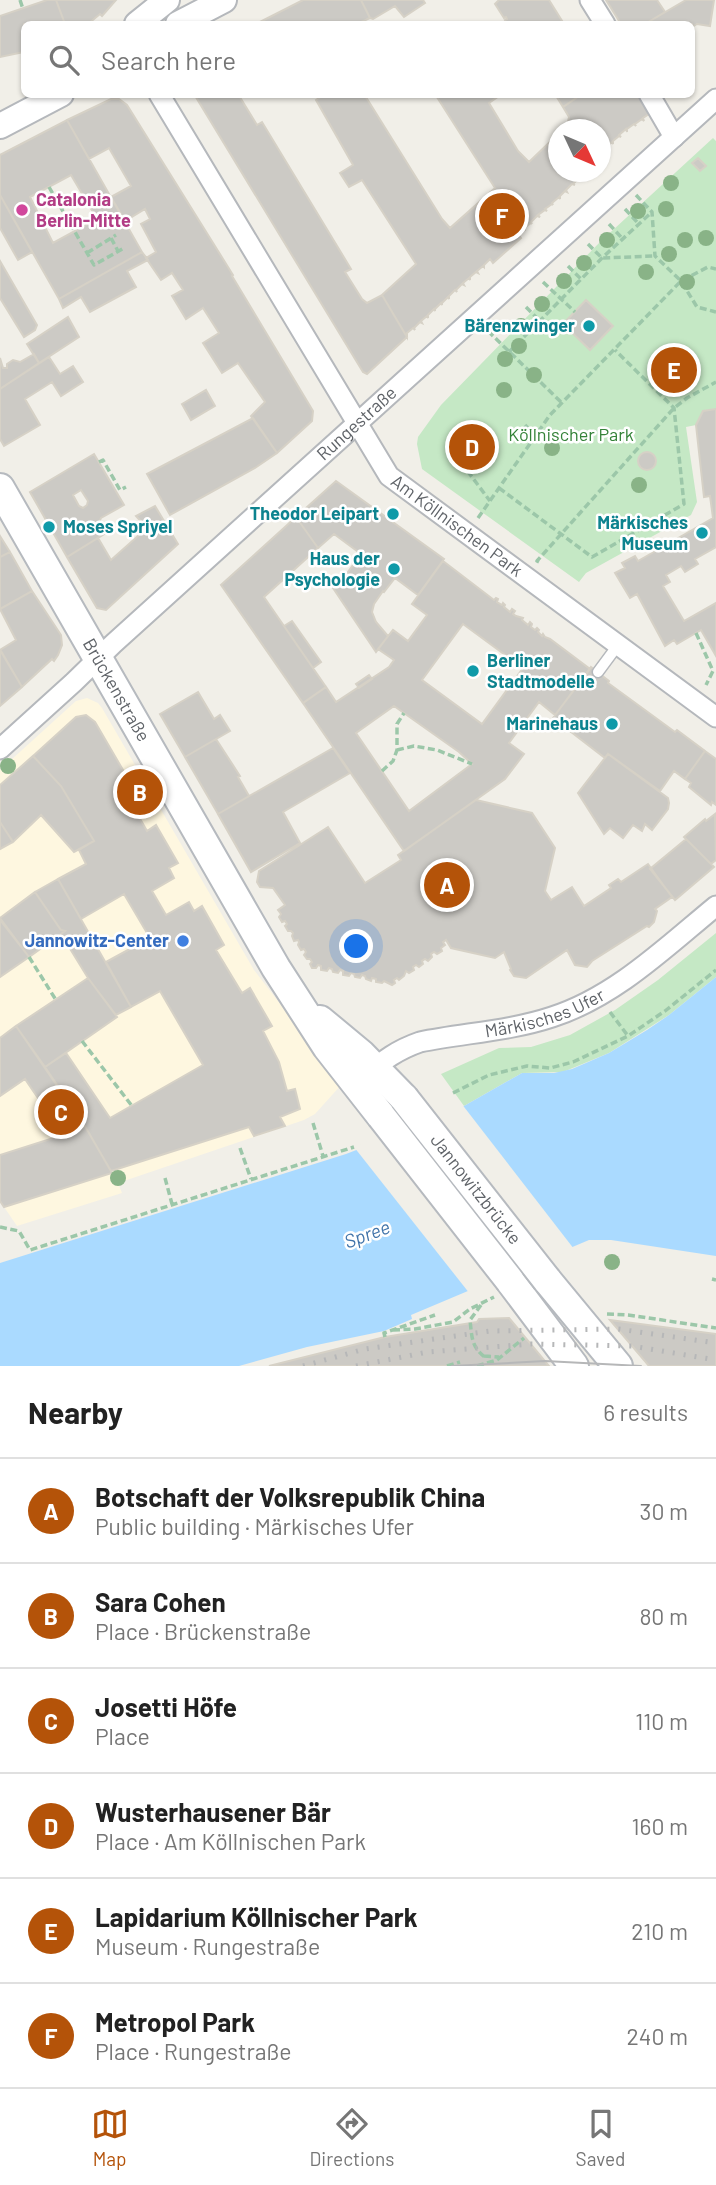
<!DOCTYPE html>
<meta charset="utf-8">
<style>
:root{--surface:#fff;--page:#f2f2f2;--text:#222;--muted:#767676;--line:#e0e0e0;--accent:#b45309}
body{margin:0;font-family:Barlow,sans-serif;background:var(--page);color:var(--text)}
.compass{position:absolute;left:548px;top:119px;width:63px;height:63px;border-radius:50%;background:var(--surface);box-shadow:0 2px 5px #0004;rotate:134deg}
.you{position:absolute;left:357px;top:947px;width:24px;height:24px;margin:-18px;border:5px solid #fff;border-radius:50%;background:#1a73e8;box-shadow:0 0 0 10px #1a73e833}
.badge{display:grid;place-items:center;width:46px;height:46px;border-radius:50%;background:var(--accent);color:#fff;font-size:23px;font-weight:700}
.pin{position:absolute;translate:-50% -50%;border:4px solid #fff;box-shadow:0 2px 7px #0006}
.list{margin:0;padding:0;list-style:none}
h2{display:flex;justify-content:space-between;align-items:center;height:91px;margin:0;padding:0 28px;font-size:30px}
h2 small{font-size:23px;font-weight:400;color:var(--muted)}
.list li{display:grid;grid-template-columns:46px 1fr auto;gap:21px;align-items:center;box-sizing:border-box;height:105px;padding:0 28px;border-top:2px solid var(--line)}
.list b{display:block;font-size:26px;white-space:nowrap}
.list p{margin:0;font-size:23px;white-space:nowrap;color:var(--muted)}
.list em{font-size:23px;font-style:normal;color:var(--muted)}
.icon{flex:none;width:38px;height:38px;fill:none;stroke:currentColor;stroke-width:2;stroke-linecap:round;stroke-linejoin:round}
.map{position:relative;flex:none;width:716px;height:1366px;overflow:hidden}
.search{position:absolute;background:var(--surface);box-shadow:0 2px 5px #0004;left:21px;right:21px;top:21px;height:77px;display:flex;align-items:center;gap:18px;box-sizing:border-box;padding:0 24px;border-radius:10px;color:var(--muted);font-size:26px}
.sheet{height:721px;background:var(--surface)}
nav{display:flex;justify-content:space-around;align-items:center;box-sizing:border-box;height:98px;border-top:2px solid var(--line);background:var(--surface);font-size:19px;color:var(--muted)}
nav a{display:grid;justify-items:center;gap:4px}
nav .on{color:var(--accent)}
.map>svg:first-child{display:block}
.commercial{fill:#fef7e0}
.green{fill:#c5e8c5}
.water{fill:#aadaff}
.pier{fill:#f1efe8}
.building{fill:#cccac5;stroke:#d6d1c6;stroke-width:2;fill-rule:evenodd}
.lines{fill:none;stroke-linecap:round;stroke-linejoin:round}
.service-casing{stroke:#b5b8bc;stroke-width:13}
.minor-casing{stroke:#b5b8bc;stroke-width:23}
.tertiary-casing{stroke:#b5b8bc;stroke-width:28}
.secondary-casing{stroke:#b6babf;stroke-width:32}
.path{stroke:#9cc7a9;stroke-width:3.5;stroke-dasharray:7 3.5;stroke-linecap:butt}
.service{stroke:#fff;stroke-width:10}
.minor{stroke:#fff;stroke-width:19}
.tertiary{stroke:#fff;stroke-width:24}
.secondary{stroke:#fff;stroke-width:28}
.tram{stroke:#b6b7b8;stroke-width:2}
.rail{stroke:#b6b7b8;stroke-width:5;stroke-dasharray:2 9;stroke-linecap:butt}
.secondary-bridge-casing{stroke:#b6babf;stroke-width:32;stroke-linecap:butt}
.secondary-bridge{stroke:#fff;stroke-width:28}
.tree{fill:#89b387}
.hotel-dot{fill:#d1479c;stroke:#fff;stroke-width:2.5}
.culture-dot{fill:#0f9aa8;stroke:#fff;stroke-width:2.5}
.shop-dot{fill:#3f7fe0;stroke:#fff;stroke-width:2.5}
.labels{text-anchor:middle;stroke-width:5;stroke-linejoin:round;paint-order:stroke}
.hotel-label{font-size:18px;font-weight:bold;fill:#b23c85;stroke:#fff;text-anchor:start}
.culture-label{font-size:18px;font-weight:bold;fill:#0d838f;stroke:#fff;text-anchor:end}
.street-label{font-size:18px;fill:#5f6368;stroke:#fff}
.park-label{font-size:18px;fill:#348238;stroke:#fff}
.shop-label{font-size:18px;font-weight:bold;fill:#366cbe;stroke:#fff;text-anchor:end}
.water-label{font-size:19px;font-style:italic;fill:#4174aa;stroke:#fff}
</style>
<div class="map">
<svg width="716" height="1366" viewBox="0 0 716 1366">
<rect width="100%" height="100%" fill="#f1efe8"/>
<path class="commercial" d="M87,698L98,703L102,708L254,970L342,1084L315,1114L304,1120L118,1183L122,1193L17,1226L0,1201V770L76,701Z"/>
<path class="green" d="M713,138L716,141V409L703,411L696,425L686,427L697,502L691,515L586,573L579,582L422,469L417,444L418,437L441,405L601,241Z
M716,933V977L669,1015L609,1053L563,1072L522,1073L464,1106L441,1074L499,1048L531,1047L570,1035L615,1010L658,980Z"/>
<path class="water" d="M716,977V1256L611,1240H589L411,1315L412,1319L384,1331L307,1347L239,1366H0V1263L346,1154L408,1130L464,1106L522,1073H554L572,1069L609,1053L647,1030L669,1015Z"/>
<path class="pier" d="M461,1103L574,1249L470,1294L354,1147Z"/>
<path class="building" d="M47,0H56L65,24H24V52L0,57V16Z
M56,0H116L102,16L100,14L88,24H65Z
M303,0H361L370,18L357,24H256Z
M361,0H423L425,3L404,17L395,6L373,19L370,18Z
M499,0H549L564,24H508L505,20L507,19L506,17L504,18L495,4Z
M606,0H657L665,12L645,24H621Z
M686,0H714L710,26L697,24L692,27V24H645Z
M194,94H238L257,125L262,122L351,269L345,272L362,299L367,303L382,295L407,337L367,374L363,372Z
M325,94H364L442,219L450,228L495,188L435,94H502L489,103L518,151L529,162L558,134V172H588L589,173L586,172L580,177L581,180L579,178L573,184L575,185L572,184L566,190L567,192L565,191L560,196V199L559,197L552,203L553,205L552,204L545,209L547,211L545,210L538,215L540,217L537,216L531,222L532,224L531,223L524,228L525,231L524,229L518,234L521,238L493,263L490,259L484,265V267L483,266L477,271L478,273L476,272L470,277V280L469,278L463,283L464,285L462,284L456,290L457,292L455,290L449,296V299L448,297L442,303V305L441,303L435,309V311L434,309L428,315V318L427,316L421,321L422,323L420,322L414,328L415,330L413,328L407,333V337L382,295L416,264L362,180L349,187L340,173L353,165L316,100Z
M555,94H582L563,107Z
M582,94H637L649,114L643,118L644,121L642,119L635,124L636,126L634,124L627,129V132L626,129L619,135L621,137L619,136L613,141V144L612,142L605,148L606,150L605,148L600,152V130H563L567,126L569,117L563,107Z
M111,99H119L127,105L233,275L232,276L313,411L312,421L277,453L251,416L265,402L238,363L222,373L203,343L219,333L203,308L186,319L172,296L183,290L172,273L161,280L146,258L156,252L141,224L150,219L145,209L125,221L111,197L131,186L109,148L89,159L67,120Z
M67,120L142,252L59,299L0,195V155ZM71,175L97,219L53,243L30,197Z
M698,158L706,166L700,171L692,163Z
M0,195L32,252L18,260L0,228Z
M142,252L148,260L127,271L136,287L90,312L81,297L63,308L59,299Z
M0,261L37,325L35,330L24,337L0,298Z
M586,300L613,326L590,350L563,324Z
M68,317L79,337L39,363L27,344Z
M34,354L39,363L0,389V358L3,368H7V364L13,360L20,362Z
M49,357L60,374L73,366L83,382L61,396L52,382L25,399L40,425L4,446L0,439V389Z
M206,390L215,406L191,420L182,404Z
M716,409V547L695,559L698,564L685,572L681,566L666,575L670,582L663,586L684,621L716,603V656L701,630L677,644L674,640L665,646L637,594L630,598L615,573L625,568L622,563L635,556L638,561L713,518L710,496L704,497L696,425L703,411Z
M253,418L277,453L255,468L170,515L147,474Z
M465 447a7 7 0 1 1 14 0a7 7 0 1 1-14 0Z
M638 461a9 9 0 1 1 18 0a9 9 0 1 1-18 0Z
M94,454L124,505L101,518L99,523L106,533L67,557L30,492ZM81,490L88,501L87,505L83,508L79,506L73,495Z
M336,481L444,559L418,595L395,578L384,592L383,591L374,604L372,612L376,622L388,636L376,652L331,585L345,576L361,554L334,534L318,548L296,517Z
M155,506L178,544L106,610L97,608L67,557L98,538L111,560L147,528L136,516Z
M296,517L318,548L264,597L326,687L303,703L221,585Z
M0,536L10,552L0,557Z
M10,552L32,591L0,609V557Z
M443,561L494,600L496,598L498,599L497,602L502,605L503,603L505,605L504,607L510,612L512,609L515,611L513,614L516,616L523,618L522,620L528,625L530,622L532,624L531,627L535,630L537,628L539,630L538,632L542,636L543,634L545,637L550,639L590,669L555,715L539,702L509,743L524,754L505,779L404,851L303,703L326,687L336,702L389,667L394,660L378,649L393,630L408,641L427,615L412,604ZM463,624L523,668L482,724L422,680ZM394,706L459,752L472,764L409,811L356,733Z
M32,591L61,635L62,645L58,655L54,661L52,659L22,687L0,650L16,640L0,609Z
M292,621L321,662L313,668L284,626Z
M1,651L22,687L0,706V652Z
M591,667L609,681L608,683L675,732L677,730L705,751L685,779L674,771L660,791L608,754L605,758L553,718Z
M369,675L372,679L359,688L356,684Z
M198,692L214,719L220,715L230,731L185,757L160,714Z
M86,715L95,722L130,782L122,787L147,831L156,825L178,863L169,868L174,878L152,891L166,915L189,902L194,911L202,906L224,945L216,950L242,993L250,988L272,1026L263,1031L279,1062L287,1091L295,1089L300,1109L280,1117L285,1126L254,1136L249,1127L111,1171L86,1128L45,1067L66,1053L110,1118L203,1065L160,991L131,1007L106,962L150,938L124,894L81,919L58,879L86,864L79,850L94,841L61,786L33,756L76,717Z
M216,739L240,776L238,777L249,796L218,814L185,757Z
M333,748L350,773L283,812L300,843L251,872L218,814Z
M705,751L716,759V805L712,802L711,805L689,787L691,783L685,779Z
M608,754L668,798L669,803L668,809L652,830L645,824L642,831L633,825L623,838L610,828L604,834L578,793Z
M33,756L61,786L94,841L74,852L41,815L13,842L0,822V785Z
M476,800L532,813L555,848L545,891L551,900L572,887L584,906L611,888L609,885L618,879L621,882L648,864L672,897L655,909L657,911L654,922L649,927L647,926L592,961L587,967L575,965L567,950L526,978L514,976L510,970L511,969L504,952L495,958L451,948L446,940L443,942L445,945L441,948L442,951L437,954L434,952L431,954L432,957L428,961L425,959L422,961L423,964L419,967L416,965L413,967L414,970L409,973L406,971L404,976L399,980L397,978L394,980L395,983L392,985L384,981L382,983L376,982V979L372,978L371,981L366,979L365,976L362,975L360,978L355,977L354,974L351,973L349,976L343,975V971L340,970L338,973L333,972L332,969L329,968L327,971L321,970V966L318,965L316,968H312L310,964L312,962L310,959H307L304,955L306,952L304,949L301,950L298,945L299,942L298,940L294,941L292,936L293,933L291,931H288L285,926L287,924L285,921L282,922L279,917L281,914L278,910L285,905L273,888L260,887L257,882L259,871L328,827L365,883L401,860L398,855Z
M715,814L716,860L711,864L684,837L705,819L706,821Z
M0,822L13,842L0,849Z
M686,839L714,867L675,900L650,869Z
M58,879L131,1007L116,1015L88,978L61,934L65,931L61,930L35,892Z
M35,892L61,930L65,931L29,957L0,918Z
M0,920L29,957L0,977Z
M88,978L117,1017L45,1067L16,1026Z
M16,1026L86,1128L112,1173L4,1207L0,1201V1155L63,1135L25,1079L0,1096V1038Z
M509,1318L549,1366H269L385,1337L477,1322L479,1319Z
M610,1320L716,1334V1366H649Z"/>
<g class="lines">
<defs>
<path id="service" d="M598,672L618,645"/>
<g id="minor">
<path d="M590,0L605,24"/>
<path id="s1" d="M159,94L389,476L716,717"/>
<path d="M649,94L674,137"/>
<path id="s2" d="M0,749L74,682L113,644L716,99"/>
<path id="s3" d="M366,1075C384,1060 397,1050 420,1042C464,1033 510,1031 552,1017C615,997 666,947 716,906"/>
</g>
<path id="tertiary" d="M137,24L167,0
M178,24L224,0
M0,126L61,94"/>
<g id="secondary">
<path id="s4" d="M0,488L276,968L327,1047L381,1116"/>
<path d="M320,1020L361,1054L404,1098"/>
<path d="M547,1280L618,1366"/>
<path d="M510,1281L574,1366"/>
</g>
</defs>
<use href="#service" class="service-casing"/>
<use href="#minor" class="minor-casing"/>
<use href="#tertiary" class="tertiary-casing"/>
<use href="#secondary" class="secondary-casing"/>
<path class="path" d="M20,0L23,9
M49,187L94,265L124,248
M636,195L652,212L655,256L681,281L708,267L716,269
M625,209L638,223
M609,224L622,238
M111,238L118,251
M588,244L602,258L655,256
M87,253L116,235
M568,266L581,279
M543,282L575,312
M526,307L540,321
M488,331L562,403
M509,352L602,258L652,212
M525,425L536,436
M469,427C459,437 452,442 457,457L490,501
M99,462L103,460L120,490L126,487
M499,488L592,557L684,504L674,408L615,350
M478,518L550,415L681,281L697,307L716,312
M539,562L537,561L674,408L687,398L716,382
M696,633L713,671L706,685
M397,750L414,746L437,750L472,764
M382,771L393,761L397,750V724L404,713
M29,957L56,1000
M610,1012L628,1036
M82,1041L132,1106
M453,1093L489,1075L527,1066L550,1068L573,1062L628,1036L665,1011L716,970
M313,1123L323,1156
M240,1148L251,1179
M165,1178L172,1204
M0,1227L19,1231L30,1250L354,1147
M712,1279L716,1280
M481,1305L470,1320C472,1337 471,1347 486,1358
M607,1314L628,1315L716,1328
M393,1330L415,1329L453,1322L470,1309L494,1297
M385,1337L384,1333L435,1315
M484,1356L499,1357
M447,1366L460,1362
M477,1366L497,1360L524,1338"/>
<use href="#service" class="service"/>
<use href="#minor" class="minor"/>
<use href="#tertiary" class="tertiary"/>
<use href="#secondary" class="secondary"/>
<path class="tram" d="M452,1366L545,1361L641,1366"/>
<path class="rail" d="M303,1366L365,1349L490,1331L618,1329L716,1343
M356,1366L428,1352L531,1344L632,1346L716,1360"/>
<defs>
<g id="secondary-bridge">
<path id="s5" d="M404,1098L547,1280"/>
<path d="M381,1116L510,1281"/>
</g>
</defs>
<use href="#secondary-bridge" class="secondary-bridge-casing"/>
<use href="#secondary-bridge" class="secondary-bridge"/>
</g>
<g class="tree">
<circle cx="671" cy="183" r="8"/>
<circle cx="666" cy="209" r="8"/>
<circle cx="638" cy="211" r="8"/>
<circle cx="706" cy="238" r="8"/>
<circle cx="607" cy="240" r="8"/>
<circle cx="685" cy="240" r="8"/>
<circle cx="669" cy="254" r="8"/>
<circle cx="584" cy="263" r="8"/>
<circle cx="646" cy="272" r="8"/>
<circle cx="564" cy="281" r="8"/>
<circle cx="687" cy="282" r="8"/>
<circle cx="542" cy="304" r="8"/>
<circle cx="521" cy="326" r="8"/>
<circle cx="519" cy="346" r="8"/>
<circle cx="505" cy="359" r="8"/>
<circle cx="534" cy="375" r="8"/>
<circle cx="504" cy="390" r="8"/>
<circle cx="552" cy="448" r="8"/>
<circle cx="639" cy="485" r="8"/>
<circle cx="8" cy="766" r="8"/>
<circle cx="118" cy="1178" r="8"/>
<circle cx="612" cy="1262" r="8"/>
</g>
<circle class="hotel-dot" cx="22" cy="210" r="7"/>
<g class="culture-dot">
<circle cx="589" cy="326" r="7"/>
<circle cx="393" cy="514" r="7"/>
<circle cx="49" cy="527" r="7"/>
<circle cx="702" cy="533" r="7"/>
<circle cx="394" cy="569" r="7"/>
<circle cx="473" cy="671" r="7"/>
<circle cx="612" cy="724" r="7"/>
</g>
<circle class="shop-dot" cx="183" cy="941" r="7"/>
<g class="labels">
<g class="hotel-label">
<text x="36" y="206">Catalonia<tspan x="36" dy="21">Berlin-Mitte</tspan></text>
</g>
<g class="culture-label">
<text x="575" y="332">Bärenzwinger</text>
<text x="379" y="520">Theodor Leipart</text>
<text x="688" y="529">Märkisches<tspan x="688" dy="21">Museum</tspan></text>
<text x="63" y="533" text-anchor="start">Moses Spriyel</text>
<text x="380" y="565">Haus der<tspan x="380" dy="21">Psychologie</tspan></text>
<text x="487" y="667" text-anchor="start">Berliner<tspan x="487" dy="21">Stadtmodelle</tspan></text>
<text x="598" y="730">Marinehaus</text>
</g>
<g class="street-label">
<text dy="6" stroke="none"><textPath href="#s2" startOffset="483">Rungestraße</textPath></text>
<text dy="6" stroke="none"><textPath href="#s1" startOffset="530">Am Köllnischen Park</textPath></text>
<text dy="6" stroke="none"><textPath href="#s4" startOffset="233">Brückenstraße</textPath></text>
<text dy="6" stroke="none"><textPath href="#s3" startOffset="192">Märkisches Ufer</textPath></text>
<text dy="6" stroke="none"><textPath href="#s5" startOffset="116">Jannowitzbrücke</textPath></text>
</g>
<g class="park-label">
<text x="571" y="441">Köllnischer Park</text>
</g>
<g class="shop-label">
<text x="169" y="947">Jannowitz-Center</text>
</g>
<g class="water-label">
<text transform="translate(367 1234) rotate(-20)" y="7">Spree</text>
</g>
</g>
</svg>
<svg class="compass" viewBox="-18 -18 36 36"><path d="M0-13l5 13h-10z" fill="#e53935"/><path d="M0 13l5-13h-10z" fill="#767676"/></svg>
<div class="you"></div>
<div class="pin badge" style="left:447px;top:885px">A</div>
<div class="pin badge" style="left:140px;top:792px">B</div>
<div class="pin badge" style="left:61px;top:1112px">C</div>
<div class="pin badge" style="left:472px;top:447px">D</div>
<div class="pin badge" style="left:674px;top:370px">E</div>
<div class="pin badge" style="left:502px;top:216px">F</div>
<div class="search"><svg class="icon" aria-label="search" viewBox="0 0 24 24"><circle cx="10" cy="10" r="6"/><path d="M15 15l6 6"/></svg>Search here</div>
</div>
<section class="sheet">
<h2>Nearby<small>6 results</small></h2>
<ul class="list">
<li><span class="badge">A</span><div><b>Botschaft der Volksrepublik China</b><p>Public building · Märkisches Ufer</p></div><em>30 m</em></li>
<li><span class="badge">B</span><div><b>Sara Cohen</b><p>Place · Brückenstraße</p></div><em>80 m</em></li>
<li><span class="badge">C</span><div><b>Josetti Höfe</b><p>Place</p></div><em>110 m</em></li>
<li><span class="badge">D</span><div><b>Wusterhausener Bär</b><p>Place · Am Köllnischen Park</p></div><em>160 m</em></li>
<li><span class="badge">E</span><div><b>Lapidarium Köllnischer Park</b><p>Museum · Rungestraße</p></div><em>210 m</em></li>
<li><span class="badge">F</span><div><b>Metropol Park</b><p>Place · Rungestraße</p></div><em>240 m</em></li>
</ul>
</section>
<nav>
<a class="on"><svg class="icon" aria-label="map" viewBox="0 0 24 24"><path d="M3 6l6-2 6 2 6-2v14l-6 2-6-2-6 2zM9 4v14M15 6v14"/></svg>Map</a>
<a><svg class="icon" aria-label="directions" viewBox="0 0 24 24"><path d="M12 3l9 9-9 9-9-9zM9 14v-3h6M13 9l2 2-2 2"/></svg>Directions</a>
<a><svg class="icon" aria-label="saved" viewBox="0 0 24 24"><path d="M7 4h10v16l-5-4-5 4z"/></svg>Saved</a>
</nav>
